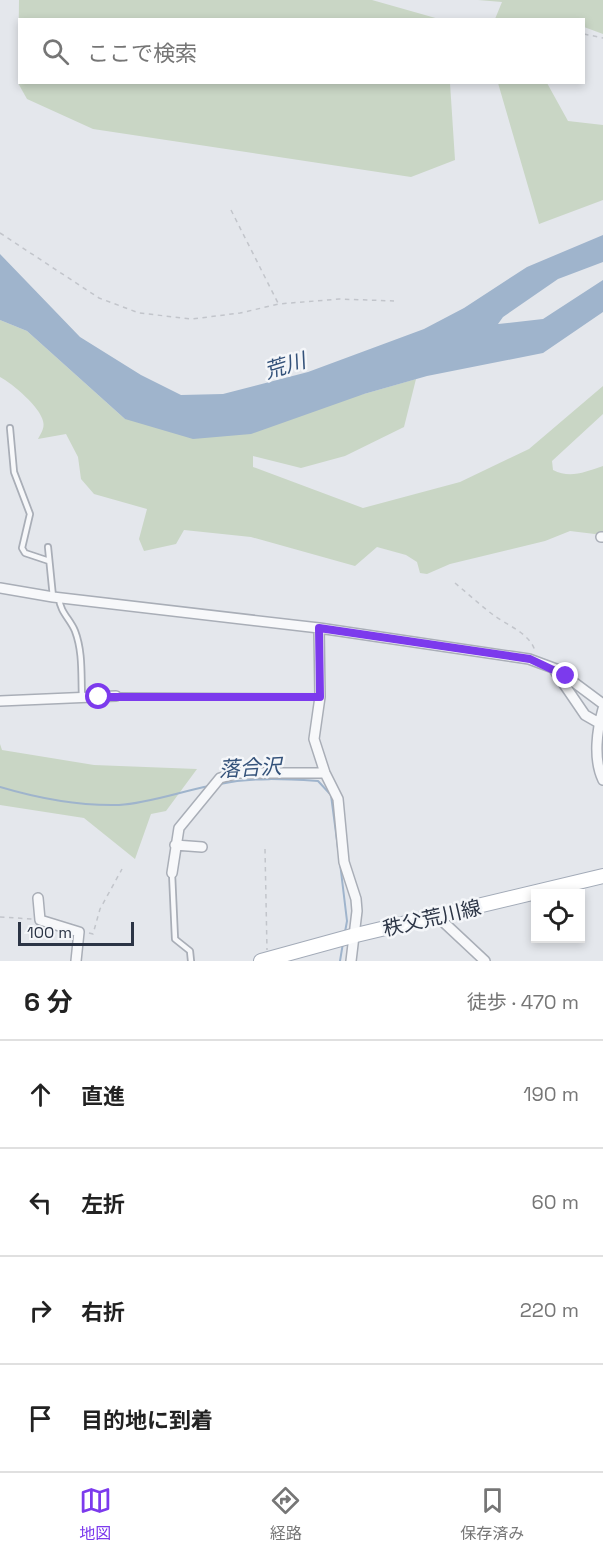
<!DOCTYPE html>
<html lang="ja">
<meta charset="utf-8">
<style>
:root{--surface:#fff;--page:#f2f2f2;--text:#222;--muted:#767676;--line:#e0e0e0;--accent:#7c3aed}
body{margin:0;font-family:"Space Grotesk","Noto Sans JP",sans-serif;background:var(--page);color:var(--text)}
.controls{position:absolute;right:18px;bottom:18px;display:grid;overflow:hidden;border-radius:0px;box-shadow:0 3px 9px #0003}
.controls button{width:54px;height:54px;display:grid;place-items:center;padding:0;border:0;border-bottom:2px solid var(--line);background:var(--surface);color:var(--text);font:30px sans-serif}
.scale{position:absolute;left:18px;bottom:15px;width:116px;box-sizing:border-box;padding-left:6px;border:3px solid #2b3445;border-top:0;font-size:16px;line-height:21px;white-space:nowrap;color:#2b3445;-webkit-text-stroke:4px #f4f6f9;paint-order:stroke}
.stop{position:absolute;width:18px;height:18px;margin:-14px;border:4px solid #7c3aed;border-radius:50%;background:#fff}
.stop.end{background:#7c3aed;border-color:#fff;box-shadow:0 2px 6px #0008}
.list{margin:0;padding:0;list-style:none}
h2{display:flex;justify-content:space-between;align-items:center;height:78px;margin:0;padding:0 24px;font-size:26px}
h2 small{font-size:20px;font-weight:400;color:var(--muted)}
.list li{display:grid;grid-template-columns:39px 1fr auto;gap:18px;align-items:center;box-sizing:border-box;height:108px;padding:0 24px;border-top:2px solid var(--line)}
.list b{display:block;font-size:22px;white-space:nowrap}
.list em{font-size:20px;font-style:normal;color:var(--muted)}
.icon{flex:none;width:33px;height:33px;fill:none;stroke:currentColor;stroke-width:2;stroke-linecap:round;stroke-linejoin:round}
.map{position:relative;flex:none;width:603px;height:961px;overflow:hidden}
.search{position:absolute;background:var(--surface);box-shadow:0 3px 9px #0003;left:18px;right:18px;top:18px;height:66px;display:flex;align-items:center;gap:15px;box-sizing:border-box;padding:0 21px;border-radius:0px;color:var(--muted);font-size:22px}
.sheet{height:510px;background:var(--surface)}
nav{display:flex;justify-content:space-around;align-items:center;box-sizing:border-box;height:84px;border-top:2px solid var(--line);background:var(--surface);font-size:16px;color:var(--muted)}
nav a{display:grid;justify-items:center;gap:3px}
nav .on{color:var(--accent)}
.map>svg:first-child{display:block}
.green{fill:#c9d6c5}
.water{fill:#9fb4cc}
.lines{fill:none;stroke-linecap:round;stroke-linejoin:round}
.stream{stroke:#9fb4cc;stroke-width:2}
.service-casing{stroke:#a9aeb7;stroke-width:8}
.minor-casing{stroke:#a9aeb7;stroke-width:12}
.primary-casing{stroke:#a3abb8;stroke-width:16}
.path{stroke:#c2c5cb;stroke-width:1.5;stroke-dasharray:4.5 4.5;stroke-linecap:butt}
.service{stroke:#f7f8fa;stroke-width:4.5}
.minor{stroke:#f7f8fa;stroke-width:9}
.primary{stroke:#fff;stroke-width:14}
.route{stroke:#7c3aed;stroke-width:8}
.labels{text-anchor:middle;stroke-width:5;stroke-linejoin:round;paint-order:stroke}
.street-label{font-size:20px;fill:#2b3445;stroke:#f4f6f9}
.water-label{font-size:21px;font-style:italic;fill:#34527a;stroke:#f4f6f9}
</style>
<div class="map">
<svg width="603" height="961" viewBox="0 0 603 961">
<rect width="100%" height="100%" fill="#e4e7ec"/>
<path class="green" d="M19,0H372L439,19L20,20V82L450,83L455,160L411,177L93,129L27,99L18,83Z
M478,0H603V34L584,27V20L495,19L502,2Z
M498,83H547L568,121L603,125V200L539,224Z
M0,320L27,331L125,419L364,394L416,379L404,427L345,456L301,468L253,456V467L363,508L460,482L529,449L603,386V414L552,461L553,470C570,479 585,472 603,466V535L570,531L545,541L450,564L427,574L420,573L417,562L406,555L377,547L355,566L251,537L184,530L176,544L144,551L139,539L147,509L94,494L81,479L78,457L66,434L38,439C41,433 45,428 43,421C40,407 13,384 0,377Z
M0,744L2,750L94,765L197,769L166,811L151,814L135,859L84,818L0,805Z"/>
<path class="water" d="M603,235V262L558,279L503,317L498,324L543,319L603,280V312L543,353L427,376L364,394L251,434L193,439L125,419L27,331L0,320V254L80,337L141,375L181,395L223,394L308,372L424,329L464,308L527,267Z"/>
<g class="lines">
<path class="stream" d="M220,784C252,777 286,779 318,781L331,795L338,848
M0,787C37,798 80,806 119,805C149,803 179,792 209,786
M340,863L347,921L345,932
M340,961L343,943"/>
<defs>
<path id="service" d="M10,428L14,472L30,514L22,548L25,553L49,561
M48,547L53,597
M59,598C60,612 70,619 75,631C83,652 81,675 82,697
M116,696L320,697
M172,873L175,939L190,951L191,961"/>
<path id="minor" d="M601,537H603
M0,588L53,597L319,628L529,659L556,669L603,704
M319,628L320,697L314,739L325,773L338,799L344,862L356,899L357,911L351,961
M555,671L585,715L599,723
M0,701L116,696
M603,709C597,730 593,759 603,780
M175,845L202,847
M172,873L179,828L220,778L239,773H325
M38,898L40,920L79,932L76,961
M438,917L485,961"/>
<path id="primary" d="M261,961L352,936L603,876"/>
</defs>
<use href="#service" class="service-casing"/>
<use href="#minor" class="minor-casing"/>
<use href="#primary" class="primary-casing"/>
<path class="path" d="M584,34L603,38
M231,210L278,303
M0,233L99,298L139,313L192,319L240,313L279,304L339,299L394,301
M455,583C467,593 479,604 492,614C506,625 530,633 535,651
M265,849L267,950
M0,917L32,919
M89,933L93,934L100,909L122,869"/>
<use href="#service" class="service"/>
<use href="#minor" class="minor"/>
<use href="#primary" class="primary"/>
</g>
<g class="lines">
<path class="route" d="M99,697H320L319,628L530,659L566,676"/>
</g>
<g class="labels">
<g class="street-label">
<text transform="translate(432 918) rotate(-13)" y="7">秩父荒川線</text>
</g>
<g class="water-label">
<text transform="translate(285 366) rotate(-17)" y="7">荒川</text>
<text transform="translate(250 768) rotate(-3)" y="7">落合沢</text>
</g>
</g>
</svg>
<div class="controls">
<button><svg class="icon" aria-label="locate" viewBox="0 0 24 24"><circle cx="12" cy="12" r="6"/><path d="M12 2v4M12 18v4M2 12h4M18 12h4"/></svg></button>
</div>
<div class="scale">100 m</div>
<div class="stop" style="left:99px;top:697px"></div>
<div class="stop end" style="left:566px;top:676px"></div>
<div class="search"><svg class="icon" aria-label="search" viewBox="0 0 24 24"><circle cx="10" cy="10" r="6"/><path d="M15 15l6 6"/></svg>ここで検索</div>
</div>
<section class="sheet">
<h2>6 分<small>徒歩 · 470 m</small></h2>
<ul class="list">
<li><svg class="icon" aria-label="ahead" viewBox="0 0 24 24"><path d="M12 20V5M6 11l6-6 6 6"/></svg><div><b>直進</b></div><em>190 m</em></li>
<li><svg class="icon" aria-label="left" viewBox="0 0 24 24"><path d="M17 20v-9H6M10 6l-5 5 5 5"/></svg><div><b>左折</b></div><em>60 m</em></li>
<li><svg class="icon" aria-label="right" viewBox="0 0 24 24"><path d="M7 20v-9h11M14 6l5 5-5 5"/></svg><div><b>右折</b></div><em>220 m</em></li>
<li><svg class="icon" aria-label="arrive" viewBox="0 0 24 24"><path d="M6 21V4h12l-3 4 3 4H6"/></svg><div><b>目的地に到着</b></div></li>
</ul>
</section>
<nav>
<a class="on"><svg class="icon" aria-label="map" viewBox="0 0 24 24"><path d="M3 6l6-2 6 2 6-2v14l-6 2-6-2-6 2zM9 4v14M15 6v14"/></svg>地図</a>
<a><svg class="icon" aria-label="directions" viewBox="0 0 24 24"><path d="M12 3l9 9-9 9-9-9zM9 14v-3h6M13 9l2 2-2 2"/></svg>経路</a>
<a><svg class="icon" aria-label="saved" viewBox="0 0 24 24"><path d="M7 4h10v16l-5-4-5 4z"/></svg>保存済み</a>
</nav>
